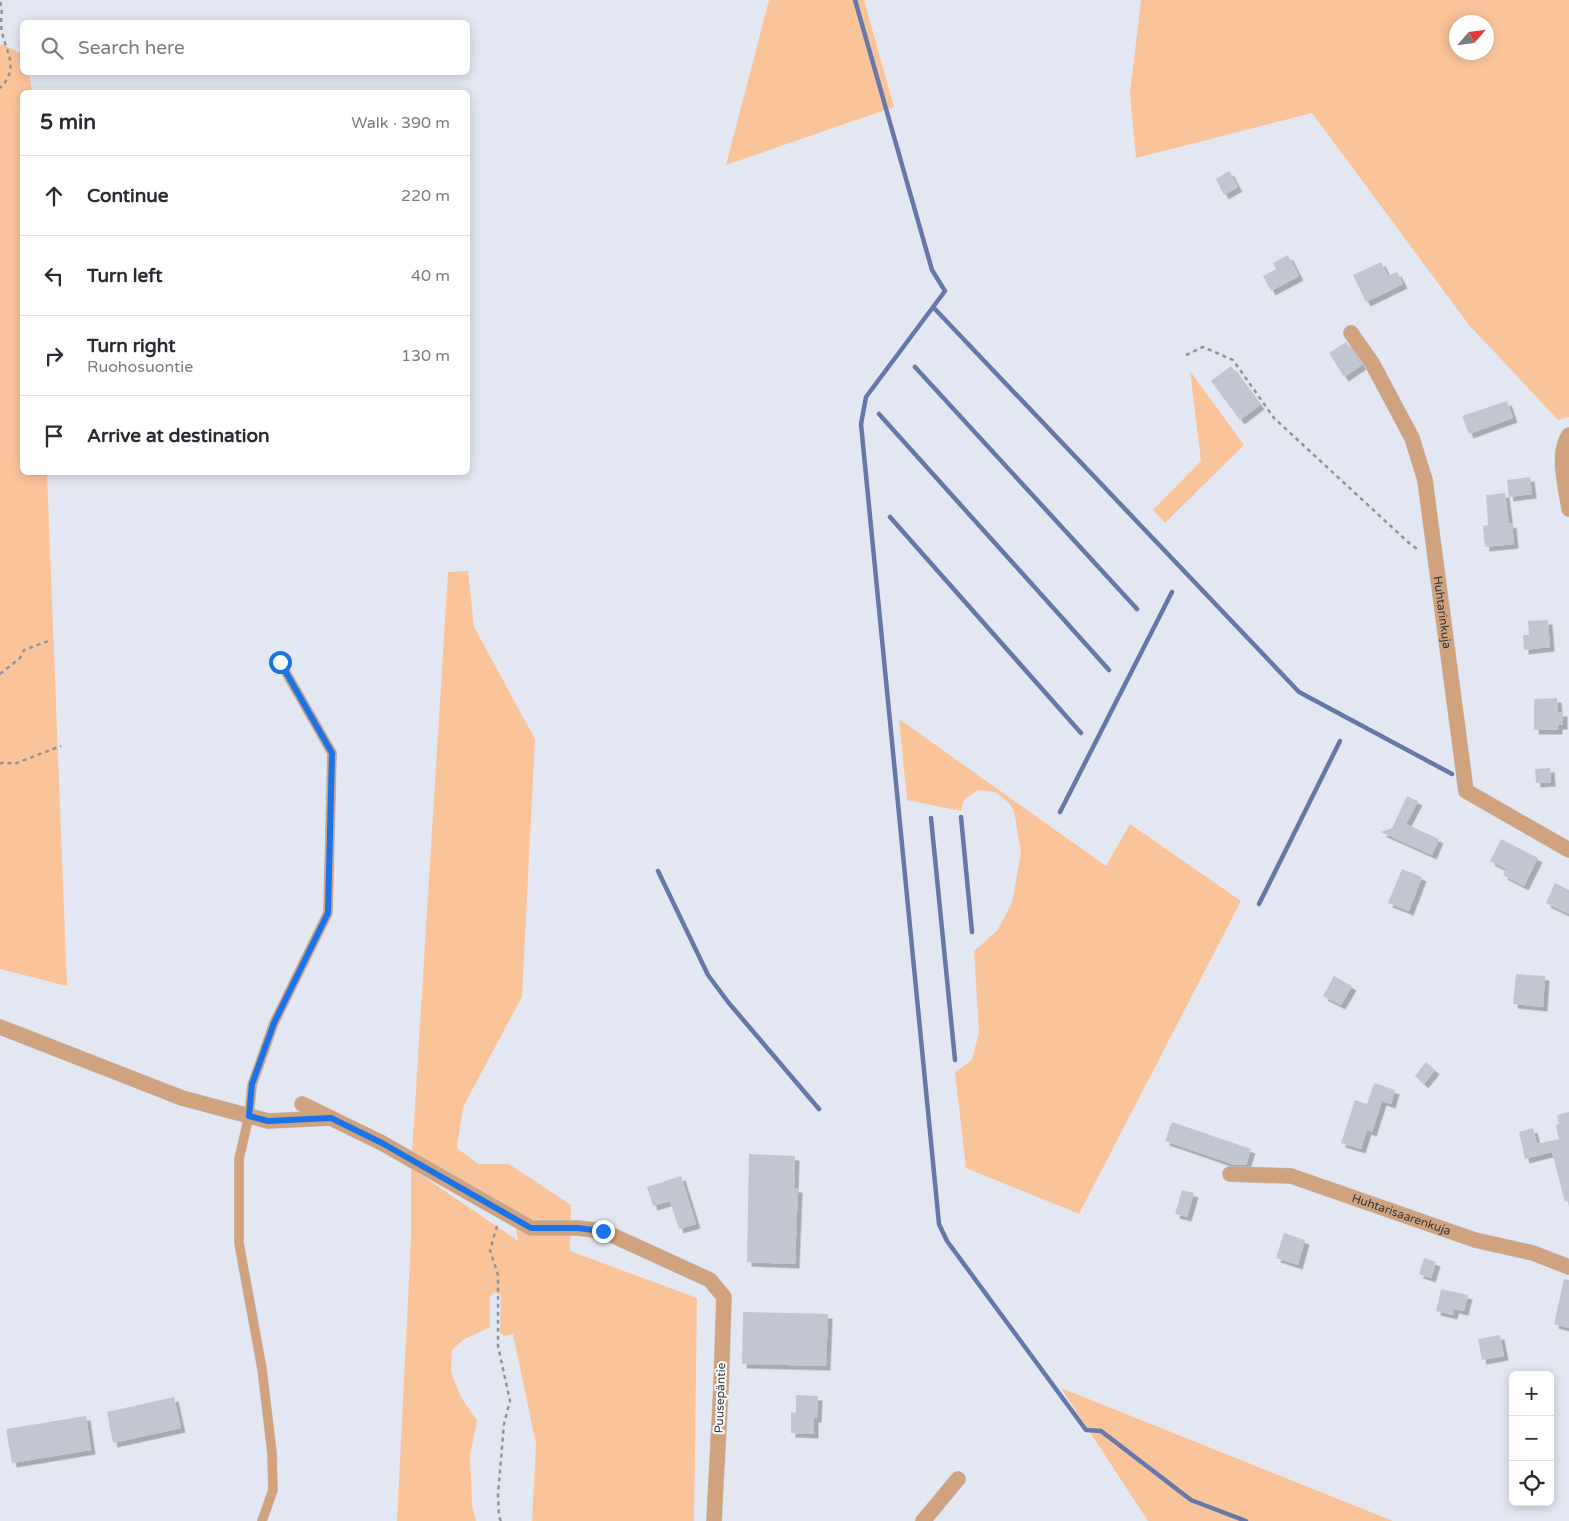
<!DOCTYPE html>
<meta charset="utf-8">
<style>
:root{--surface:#fff;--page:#f7f7f7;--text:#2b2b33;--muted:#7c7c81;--line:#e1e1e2}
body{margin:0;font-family:"Varela Round",sans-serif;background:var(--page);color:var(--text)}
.controls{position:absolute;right:15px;bottom:15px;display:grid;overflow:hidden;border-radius:8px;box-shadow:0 2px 12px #0003}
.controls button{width:45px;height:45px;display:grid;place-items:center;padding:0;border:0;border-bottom:1px solid var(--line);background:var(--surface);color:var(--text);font:25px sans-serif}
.compass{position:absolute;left:1449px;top:15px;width:45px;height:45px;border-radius:50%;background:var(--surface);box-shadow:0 2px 12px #0003;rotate:62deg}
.stop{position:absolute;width:15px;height:15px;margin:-11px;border:4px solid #1a73e8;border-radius:50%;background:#fff}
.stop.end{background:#1a73e8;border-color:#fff;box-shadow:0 1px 5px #0008}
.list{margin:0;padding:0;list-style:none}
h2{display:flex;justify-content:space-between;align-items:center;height:65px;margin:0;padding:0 20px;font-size:21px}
h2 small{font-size:16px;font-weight:400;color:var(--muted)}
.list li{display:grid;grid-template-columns:32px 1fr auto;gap:15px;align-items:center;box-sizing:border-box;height:80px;padding:0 20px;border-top:1px solid var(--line)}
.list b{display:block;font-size:19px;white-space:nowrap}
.list p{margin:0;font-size:16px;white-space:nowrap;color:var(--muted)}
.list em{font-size:16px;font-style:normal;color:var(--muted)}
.icon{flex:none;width:28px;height:28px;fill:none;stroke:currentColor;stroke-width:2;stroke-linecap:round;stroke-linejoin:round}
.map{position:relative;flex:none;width:1569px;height:1521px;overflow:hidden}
.search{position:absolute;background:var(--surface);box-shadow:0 2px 12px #0003;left:20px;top:20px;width:450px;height:55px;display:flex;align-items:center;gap:12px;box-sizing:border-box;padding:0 18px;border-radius:8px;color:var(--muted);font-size:19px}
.panel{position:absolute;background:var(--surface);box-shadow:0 2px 12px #0003;left:20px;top:90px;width:450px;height:385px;border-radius:8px}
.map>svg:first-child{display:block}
.green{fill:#fac49b;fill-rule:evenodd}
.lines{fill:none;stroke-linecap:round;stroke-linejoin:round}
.stream{stroke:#6677a9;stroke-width:4.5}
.building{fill:#c2c6d1;filter:url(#shadow)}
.lane-casing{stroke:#c0c4cd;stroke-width:10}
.street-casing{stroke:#c0c4cd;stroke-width:16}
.path{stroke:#90939a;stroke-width:2.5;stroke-dasharray:4 4;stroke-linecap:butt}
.lane{stroke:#d1a27e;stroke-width:9}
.street{stroke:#d1a27e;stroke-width:15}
.route{stroke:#1a73e8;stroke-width:6}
.labels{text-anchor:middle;stroke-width:4;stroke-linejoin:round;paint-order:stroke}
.street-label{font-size:12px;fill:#35373b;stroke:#fff}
</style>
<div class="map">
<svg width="1569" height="1521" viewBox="0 0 1569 1521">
<defs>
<filter id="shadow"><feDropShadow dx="4.5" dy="4.5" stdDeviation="0" flood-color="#0004"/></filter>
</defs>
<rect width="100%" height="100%" fill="#e3e7f1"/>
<path class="green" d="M769,0H864L894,107L726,165Z
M1141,0H1569V417L1558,420L1469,325L1312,113L1136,158L1130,93ZM1456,22H1486V52H1456Z
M2,44L22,54V72L29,73L32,92H22V472L47,473L67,986L0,969V45Z
M1190,371L1244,445L1165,523L1153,510L1201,461Z
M468,571L474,627L535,739L522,997L463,1107L457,1148L478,1164H509L571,1205L570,1251L697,1298L694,1521H532L536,1444L513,1334L504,1336L500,1332L501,1295L494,1292L490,1297V1327L463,1340L452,1350L451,1372L461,1397L477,1421L470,1455L472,1505L476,1521H397L411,1238V1168L518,1241L514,1213L412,1154L448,572Z
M899,719L1106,866L1130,824L1241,901L1079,1214L966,1168L955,1072L972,1060L979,1032L974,951L997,931L1012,903L1021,853L1014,811L1009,803L995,792L978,790L964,800L961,811L907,800Z
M1061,1388L1393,1521H1148Z"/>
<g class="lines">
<path class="stream" d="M855,0L932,270L945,291L866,397L861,424L939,1224L947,1241L1086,1430L1101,1431L1191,1500L1246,1521
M933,307L1299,692L1452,774
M915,367L1137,609
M879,414L1109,670
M890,517L1081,733
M1060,812L1172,592
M961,817L972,932
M931,818L955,1060
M658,871L708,975L728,1002L819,1109
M1259,904L1340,741"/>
</g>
<path class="building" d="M1229,171L1238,187L1224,195L1216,179Z
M1288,255L1299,276L1271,291L1263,276L1276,269L1273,263Z
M1381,262L1388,276L1397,272L1403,284L1366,302L1353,275Z
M1346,342L1362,365L1344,377L1329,353Z
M1231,366L1260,405L1240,420L1211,381Z
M1507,401L1513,418L1469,434L1462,416Z
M1530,477L1532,494L1509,497L1507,480Z
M1505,493L1509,524L1512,523L1514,544L1485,547L1483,526L1488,525L1486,495Z
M1548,620L1550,647L1524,650L1523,635H1529L1528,621Z
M1557,698L1558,712H1563V725H1558V730H1534V699Z
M1550,768L1551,782L1536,783L1535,769Z
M1407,796L1418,801L1406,824L1439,839L1432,855L1381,832L1392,828Z
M1501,839L1538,858L1524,886L1503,875L1506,869L1490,861Z
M1402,869L1422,877L1409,911L1388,903Z
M1555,883L1569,890V914L1546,903Z
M1516,974L1545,976L1543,1007L1513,1004Z
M1334,976L1352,986L1341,1005L1323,996Z
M1426,1062L1435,1070L1424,1084L1415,1076Z
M1374,1083L1395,1090L1391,1104L1382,1101L1372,1132L1367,1130L1361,1149L1341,1143L1355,1100L1367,1104Z
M1569,1112V1201L1565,1202L1552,1152L1525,1159L1519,1132L1533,1128L1537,1144L1559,1139L1556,1125L1559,1124L1557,1115Z
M1172,1122L1251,1149L1246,1165H1235L1165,1141Z
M749,1154L795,1156L794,1188H798L795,1264L747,1262Z
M681,1176L696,1224L679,1229L670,1201L653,1206L647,1187Z
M1182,1190L1194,1193L1187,1217L1175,1214Z
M1284,1233L1305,1240L1298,1265L1276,1258Z
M1424,1258L1436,1262L1431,1278L1419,1274Z
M1564,1279L1569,1280V1328L1554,1324Z
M1441,1289L1468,1295L1464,1311L1454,1309L1453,1315L1436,1311Z
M743,1312L828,1314L826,1366L742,1364Z
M1500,1335L1504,1356L1482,1360L1478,1339Z
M796,1395L818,1396L817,1418H814V1434L791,1433V1412L796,1413Z
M174,1397L181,1428L113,1443L107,1412Z
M86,1416L91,1450L12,1463L6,1429Z"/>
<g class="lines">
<defs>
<path id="lane" d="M262,1521L273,1490L272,1453L262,1369L239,1243V1159L249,1116L252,1085L274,1023L328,913L332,753L280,662"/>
<g id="street">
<path id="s1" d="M1351,333L1372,363L1412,438L1425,480L1466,791L1569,850"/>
<path d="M1569,435C1556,454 1566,487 1569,509"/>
<path d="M0,1027L182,1098L268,1121L330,1118"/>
<path d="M302,1104L382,1143L531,1228H577L603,1231L710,1280L724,1297L721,1387L714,1521"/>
<path id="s2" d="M1230,1174L1291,1176L1475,1240L1533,1253L1569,1267"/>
<path d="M923,1521L958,1479"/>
</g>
</defs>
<use href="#lane" class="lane-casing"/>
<use href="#street" class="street-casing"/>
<path class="path" d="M0,2C3,9 1,18 1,25C3,50 22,66 0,88
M1186,355L1203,347L1233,360L1274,418L1409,543L1419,550
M0,674L20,658L24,650L51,640
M0,764L4,762L14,764L61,746
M497,1226L490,1250L498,1275V1346L510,1401L504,1424L498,1494L499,1517L501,1521"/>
<use href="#lane" class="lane"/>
<use href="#street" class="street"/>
</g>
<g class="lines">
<path class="route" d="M280,662L332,753L328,913L274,1023L252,1084L249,1116L268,1121L331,1118L382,1143L531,1228H577L603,1231"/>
</g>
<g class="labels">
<g class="street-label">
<text dy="4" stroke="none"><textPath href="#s1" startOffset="299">Huhtarinkuja</textPath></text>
<text dy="4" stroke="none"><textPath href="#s2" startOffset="178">Huhtarisaarenkuja</textPath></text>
<text transform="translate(720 1398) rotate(-88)" y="4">Puusepäntie</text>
</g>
</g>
</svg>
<div class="controls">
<button>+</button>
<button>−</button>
<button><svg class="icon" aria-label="locate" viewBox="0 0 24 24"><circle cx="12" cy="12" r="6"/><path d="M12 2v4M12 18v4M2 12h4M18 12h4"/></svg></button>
</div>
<svg class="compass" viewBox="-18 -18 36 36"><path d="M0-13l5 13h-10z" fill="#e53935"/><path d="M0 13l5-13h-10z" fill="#7c7c81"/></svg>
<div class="stop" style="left:280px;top:662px"></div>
<div class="stop end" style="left:603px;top:1231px"></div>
<div class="search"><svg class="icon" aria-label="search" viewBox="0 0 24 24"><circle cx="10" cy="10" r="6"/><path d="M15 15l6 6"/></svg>Search here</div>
<section class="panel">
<h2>5 min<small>Walk · 390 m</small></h2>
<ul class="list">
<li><svg class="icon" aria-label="ahead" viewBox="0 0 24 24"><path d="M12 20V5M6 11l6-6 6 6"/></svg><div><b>Continue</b></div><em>220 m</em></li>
<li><svg class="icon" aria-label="left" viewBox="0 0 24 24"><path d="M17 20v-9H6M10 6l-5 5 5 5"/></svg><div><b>Turn left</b></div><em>40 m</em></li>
<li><svg class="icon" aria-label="right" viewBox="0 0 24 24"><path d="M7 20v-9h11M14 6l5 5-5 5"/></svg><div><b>Turn right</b><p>Ruohosuontie</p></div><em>130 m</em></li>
<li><svg class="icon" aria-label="arrive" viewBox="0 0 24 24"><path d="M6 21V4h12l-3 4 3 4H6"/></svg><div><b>Arrive at destination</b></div></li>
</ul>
</section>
</div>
